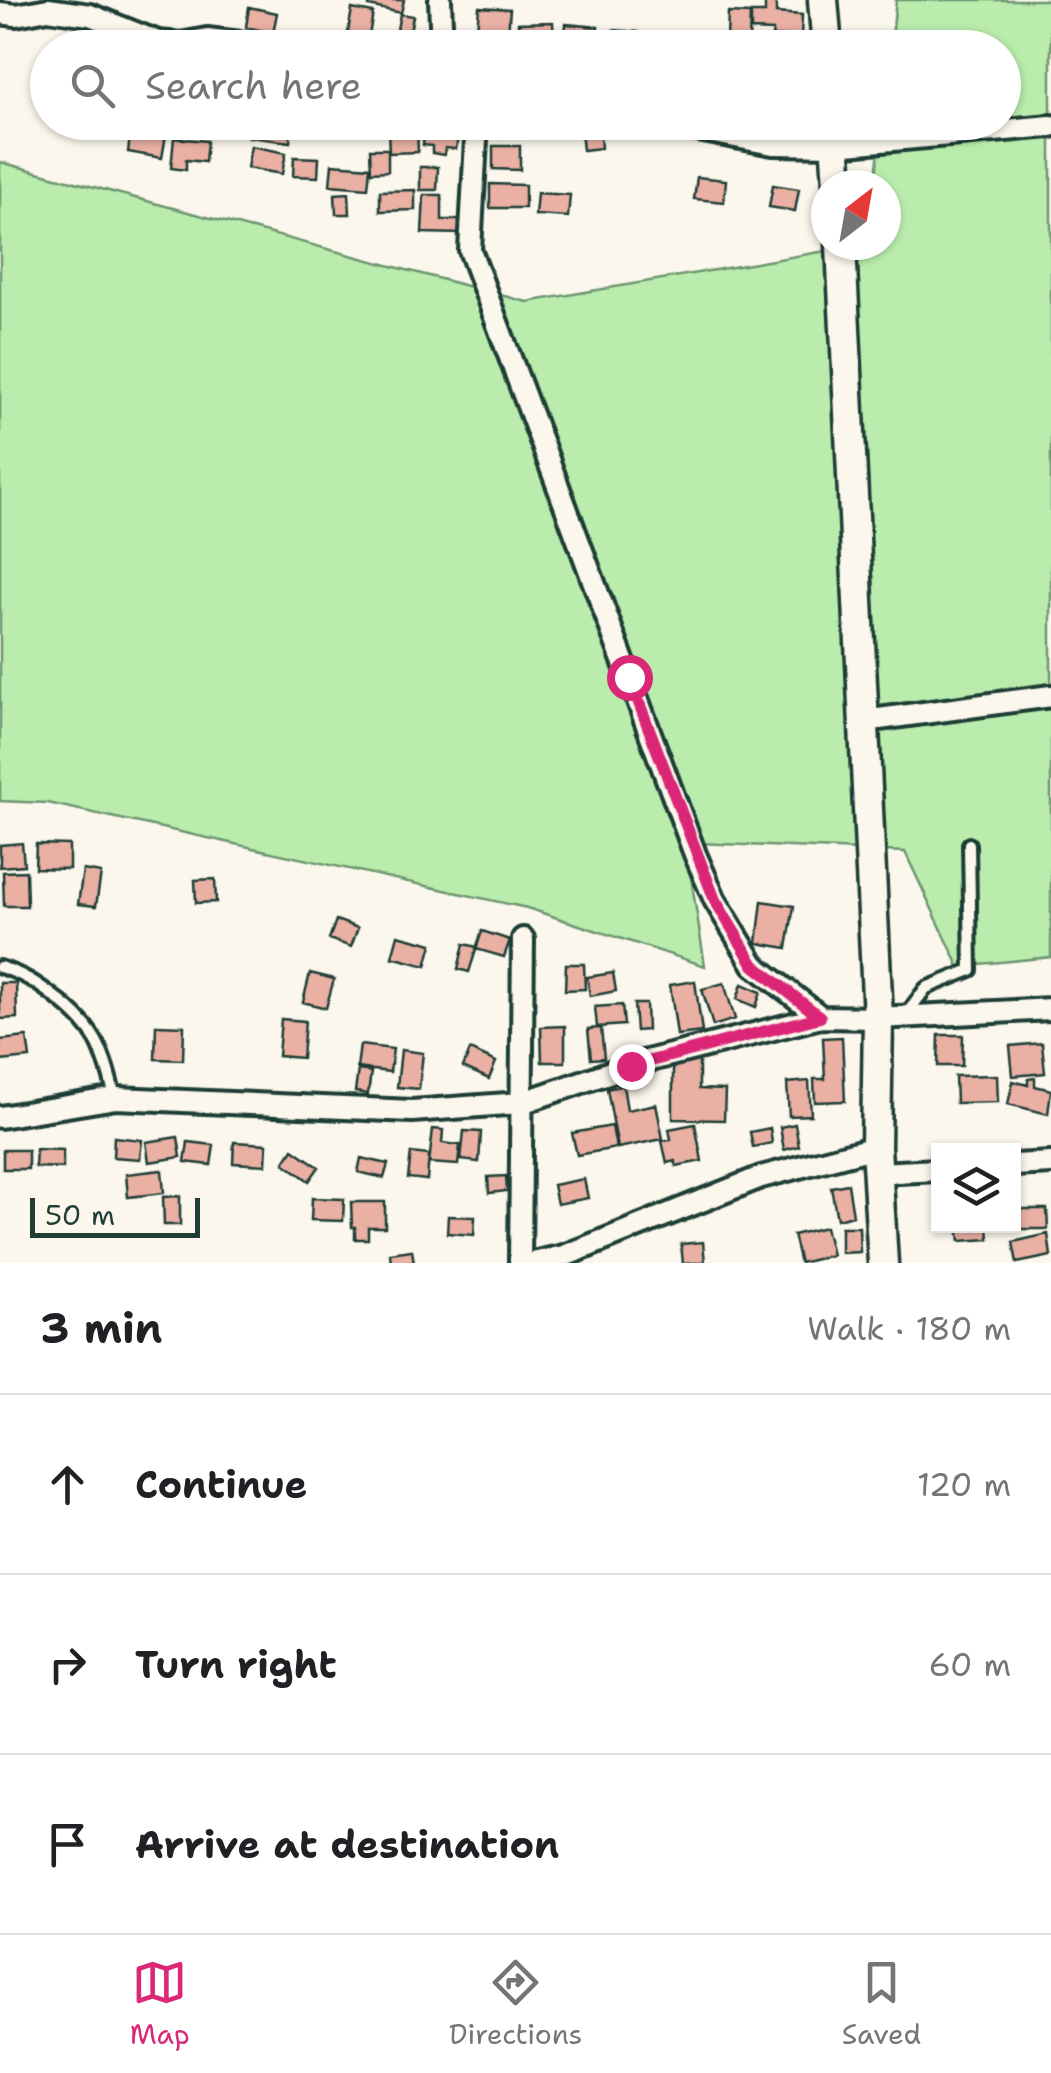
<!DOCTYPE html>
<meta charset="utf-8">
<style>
:root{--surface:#fff;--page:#f6f6f6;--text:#202124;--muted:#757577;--line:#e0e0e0;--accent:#db2777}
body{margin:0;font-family:"Shantell Sans",sans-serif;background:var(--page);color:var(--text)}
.controls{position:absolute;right:30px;bottom:30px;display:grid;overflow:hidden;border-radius:0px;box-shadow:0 2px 8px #0004}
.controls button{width:90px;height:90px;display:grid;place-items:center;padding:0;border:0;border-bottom:2px solid var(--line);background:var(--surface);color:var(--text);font:50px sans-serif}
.compass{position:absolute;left:811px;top:170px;width:90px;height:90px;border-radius:50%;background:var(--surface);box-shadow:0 2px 8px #0004;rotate:31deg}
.scale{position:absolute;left:30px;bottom:25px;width:170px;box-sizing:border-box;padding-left:10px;border:5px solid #1f3d34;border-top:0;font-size:28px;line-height:35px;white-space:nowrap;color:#1f3d34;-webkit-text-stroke:8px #fbf7ec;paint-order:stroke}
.stop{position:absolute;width:30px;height:30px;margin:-22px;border:8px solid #db2777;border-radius:50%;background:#fff}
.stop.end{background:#db2777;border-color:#fff;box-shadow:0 2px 10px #0008}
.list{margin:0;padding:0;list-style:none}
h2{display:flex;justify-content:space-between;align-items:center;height:130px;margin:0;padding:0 40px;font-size:42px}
h2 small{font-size:32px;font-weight:400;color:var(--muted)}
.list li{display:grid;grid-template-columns:65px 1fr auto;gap:30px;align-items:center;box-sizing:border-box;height:180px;padding:0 40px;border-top:2px solid var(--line)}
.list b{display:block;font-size:38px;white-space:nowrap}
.list em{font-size:32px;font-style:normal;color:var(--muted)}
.icon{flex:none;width:55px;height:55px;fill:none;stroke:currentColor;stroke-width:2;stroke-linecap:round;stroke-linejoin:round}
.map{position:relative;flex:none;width:1051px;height:1263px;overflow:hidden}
.search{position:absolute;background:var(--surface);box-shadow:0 2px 8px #0004;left:30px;right:30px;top:30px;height:110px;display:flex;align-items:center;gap:25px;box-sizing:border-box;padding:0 35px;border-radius:55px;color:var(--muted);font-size:38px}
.sheet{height:670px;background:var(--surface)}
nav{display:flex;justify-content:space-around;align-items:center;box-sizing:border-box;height:140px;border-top:2px solid var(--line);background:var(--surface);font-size:28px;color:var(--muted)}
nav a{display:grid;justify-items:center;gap:5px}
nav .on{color:var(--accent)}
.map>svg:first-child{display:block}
.green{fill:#baedad;stroke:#6c9570;stroke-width:2.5}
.building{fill:#eab0a4;stroke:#1f3d34;stroke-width:2.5}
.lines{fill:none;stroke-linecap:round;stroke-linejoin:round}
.lane-casing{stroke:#1f3d34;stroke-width:18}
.street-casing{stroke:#1f3d34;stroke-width:28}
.secondary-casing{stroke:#1f3d34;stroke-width:35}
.lane{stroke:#fbf7ec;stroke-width:10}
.street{stroke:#fbf7ec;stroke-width:20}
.secondary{stroke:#fbf7ec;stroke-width:28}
.route{stroke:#db2777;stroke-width:12}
</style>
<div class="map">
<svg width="1051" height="1263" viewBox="0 0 1051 1263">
<rect width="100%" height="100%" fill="#fbf7ec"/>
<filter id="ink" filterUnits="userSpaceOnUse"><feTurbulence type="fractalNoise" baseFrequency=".01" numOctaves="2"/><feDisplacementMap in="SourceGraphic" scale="20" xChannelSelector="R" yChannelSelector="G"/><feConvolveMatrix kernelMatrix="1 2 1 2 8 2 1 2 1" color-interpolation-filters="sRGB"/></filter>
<g filter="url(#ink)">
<path class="green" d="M896,0H1051V957L959,966L905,852L698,843L686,846L705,966L527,908L48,803L0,801V162L527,302L861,245H886V185H875L882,123L1004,122V48L891,47Z"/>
<path class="building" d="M370,0H404L401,13L369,6Z
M765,2L776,3V13L802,15L801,38L772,36L773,31L751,30V13H765Z
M249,7L277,13L273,33L246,27Z
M479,7L510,9L508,33L477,30Z
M352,9L373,13L367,47L346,43Z
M728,13L750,14L749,40L727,39Z
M400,14L413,16L408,42L395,40Z
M553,22L554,48H519L518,23Z
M566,24L598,27L596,48H564Z
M613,30L638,32L637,48H612Z
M250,122H292L290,142L248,137Z
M580,122H599L601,148L583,150Z
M425,127L459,131L456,149L445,148L444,155L432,153V146L423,145Z
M417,128L418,152L389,153L388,129Z
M131,130L166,135L162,158L128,152Z
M174,138L207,141L205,162L186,160V170L171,168Z
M251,146L286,153L282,174L247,168Z
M493,146H520V170L493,169Z
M370,149H388V171L371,172Z
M294,157L319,158L318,177L293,176Z
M332,164L370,167L368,188L330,185Z
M420,167H438L437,190H420Z
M697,177L726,180L724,202L694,199Z
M490,184L525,185V208H490Z
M773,185L799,189L795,211L769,207Z
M415,190V210L380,211V191Z
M349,193L350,214H336L335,194Z
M537,193L570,195L568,217L535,215Z
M424,195H442V220H463L462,234L422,233Z
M22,843L24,865L0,867V845Z
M36,844L69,845V869L35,868Z
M83,870L101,873L96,906L78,904Z
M26,871L27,906H4L3,872Z
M215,879L216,902L196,903L195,880Z
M762,901L794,906L787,948L757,943Z
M336,920L358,928L351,947L329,939Z
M482,931L510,940L504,957L476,949Z
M398,935L432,944L426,966L392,957Z
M464,944L477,947L469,972L458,969Z
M566,964H584L585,989L565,990Z
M310,973L334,979L326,1008L303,1002Z
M613,973L616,991L590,996L587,977Z
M695,981L702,1032L677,1035L670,985Z
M0,983H16L17,1018L0,1019Z
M724,983L735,1019L713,1026L702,989Z
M742,984L761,992L756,1007L737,999Z
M634,1004H646L647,1030L636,1031Z
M622,1005L624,1025L597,1027L595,1007Z
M281,1019L305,1021L302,1058L278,1056Z
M156,1025L184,1026L183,1060L155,1059Z
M565,1026V1062H542L541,1027Z
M601,1028L604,1058L591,1059L588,1029Z
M939,1035H963L962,1066H938Z
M27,1037L30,1058L0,1061V1040Z
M842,1037L845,1101L815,1102L814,1079H825L823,1038Z
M1042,1043L1045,1073L1013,1076L1010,1046Z
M360,1045L393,1049L390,1072L357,1068Z
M401,1050L423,1053L419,1089L397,1087Z
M470,1050L496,1062L489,1079L463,1067Z
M673,1058L699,1059V1089L725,1090L724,1120L673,1119Z
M358,1070L371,1072L368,1094L355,1092Z
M997,1075L998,1102L956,1103L955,1076Z
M1035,1078V1086L1051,1090L1048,1114L1008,1104L1013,1081L1028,1085V1079Z
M809,1081L811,1115L789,1116L787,1083Z
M623,1085L627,1110L656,1104L663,1139L618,1148L607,1089Z
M695,1124L702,1161L676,1166L675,1161L667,1163L662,1141L671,1139L669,1129Z
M795,1124L799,1146L784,1150L780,1127Z
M612,1126L616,1148L577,1155L572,1133Z
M770,1128L772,1143L753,1147L750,1132Z
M433,1129L443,1130L442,1143L460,1145L458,1165L429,1163Z
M464,1131L481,1132L479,1162L461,1160Z
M114,1137L142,1140L140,1159L113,1157Z
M178,1137L181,1157L149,1162L146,1142Z
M188,1142L214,1145L211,1165L185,1162Z
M234,1142L267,1144L266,1165L233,1163Z
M36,1149L63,1150V1168L35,1167Z
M293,1149L319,1167L309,1181L284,1163Z
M3,1150H28V1169H3Z
M411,1153L429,1155L427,1180L408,1178Z
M361,1158L388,1164L384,1178L358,1172Z
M162,1170L164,1193L128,1197L126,1174Z
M506,1176L507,1191L489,1193L488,1177Z
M584,1179L588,1198L557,1204L553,1185Z
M848,1184L853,1215L837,1219L831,1187Z
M180,1196V1225H164L163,1197Z
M312,1198L344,1199L343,1221L311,1220Z
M351,1202H385V1227H368V1239H355V1227H352Z
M1014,1209H1047L1048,1229H1013Z
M448,1216L475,1217L474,1235L447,1233Z
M958,1226H988L989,1239L960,1241Z
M825,1227L832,1255L800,1263L793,1235Z
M841,1227H859L860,1252L841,1253Z
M1048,1234L1051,1256L1017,1263L1013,1242Z
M703,1242L705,1263H683L681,1244Z
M412,1250L414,1263H391L390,1253Z"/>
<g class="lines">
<defs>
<path id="lane" d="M0,967C23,974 37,983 56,998C96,1028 103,1049 115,1097
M905,1016L926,988L971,970L969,844"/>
<path id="street" d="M440,0L442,48
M0,13L16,15L48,9L90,15L158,42L181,44L207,39L283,48
M477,122L470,250L695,854L715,900L754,965L821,1017
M655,122L773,144L836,145L1051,126
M864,721L1051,696
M0,1117L116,1098L412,1111L521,1103L631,1065L821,1017L878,1018L1051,1009
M1014,1165L1051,1163
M878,1173L938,1170
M520,1263L523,939
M533,1263L564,1256L761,1177L876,1147"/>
<path id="secondary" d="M823,0L827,48
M834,122L838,185
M841,245L878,1018L876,1147L883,1263"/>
</defs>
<use href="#lane" class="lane-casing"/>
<use href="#street" class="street-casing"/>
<use href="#secondary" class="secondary-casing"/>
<use href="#lane" class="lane"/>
<use href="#street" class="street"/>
<use href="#secondary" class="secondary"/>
</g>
</g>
<g class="lines" filter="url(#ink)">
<path class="route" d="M629,677L715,900L754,965L820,1017L631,1066"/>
</g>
</svg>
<div class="controls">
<button><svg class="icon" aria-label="layers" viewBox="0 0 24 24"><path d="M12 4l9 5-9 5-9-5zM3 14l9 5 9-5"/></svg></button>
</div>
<svg class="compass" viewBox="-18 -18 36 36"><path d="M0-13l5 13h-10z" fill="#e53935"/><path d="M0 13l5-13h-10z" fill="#757577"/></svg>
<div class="scale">50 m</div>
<div class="stop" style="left:629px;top:677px"></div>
<div class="stop end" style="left:631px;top:1066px"></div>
<div class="search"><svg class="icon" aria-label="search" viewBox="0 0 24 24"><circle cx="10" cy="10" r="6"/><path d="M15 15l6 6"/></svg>Search here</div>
</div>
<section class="sheet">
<h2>3 min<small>Walk · 180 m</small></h2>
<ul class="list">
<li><svg class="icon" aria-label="ahead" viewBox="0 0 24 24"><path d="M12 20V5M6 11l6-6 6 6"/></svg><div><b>Continue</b></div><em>120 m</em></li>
<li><svg class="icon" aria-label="right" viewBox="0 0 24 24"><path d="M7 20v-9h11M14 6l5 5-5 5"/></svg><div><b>Turn right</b></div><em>60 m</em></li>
<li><svg class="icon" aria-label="arrive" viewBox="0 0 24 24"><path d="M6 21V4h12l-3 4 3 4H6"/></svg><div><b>Arrive at destination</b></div></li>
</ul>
</section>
<nav>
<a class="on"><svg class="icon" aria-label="map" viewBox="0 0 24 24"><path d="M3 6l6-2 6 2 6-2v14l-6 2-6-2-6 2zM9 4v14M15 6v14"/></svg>Map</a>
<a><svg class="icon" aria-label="directions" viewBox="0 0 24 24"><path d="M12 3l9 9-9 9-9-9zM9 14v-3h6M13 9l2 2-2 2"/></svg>Directions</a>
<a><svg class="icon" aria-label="saved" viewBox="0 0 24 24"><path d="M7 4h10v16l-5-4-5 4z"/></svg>Saved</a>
</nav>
